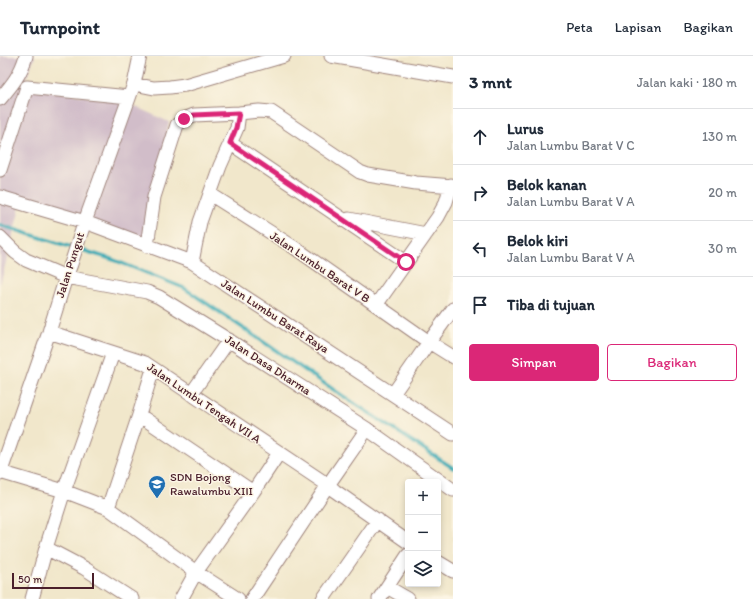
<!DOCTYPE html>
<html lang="id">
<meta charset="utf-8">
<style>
:root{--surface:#fff;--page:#f2f2f3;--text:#1f2937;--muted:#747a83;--line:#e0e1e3;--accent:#db2777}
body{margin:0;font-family:Itim,sans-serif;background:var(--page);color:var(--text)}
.controls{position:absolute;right:12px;bottom:12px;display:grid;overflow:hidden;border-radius:4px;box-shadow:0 2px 6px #0003}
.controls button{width:36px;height:36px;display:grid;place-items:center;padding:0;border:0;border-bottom:1px solid var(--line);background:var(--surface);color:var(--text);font:20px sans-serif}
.scale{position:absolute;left:12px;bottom:10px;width:82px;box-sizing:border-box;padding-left:4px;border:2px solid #4a1f2b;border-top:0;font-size:11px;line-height:14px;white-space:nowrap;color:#4a1f2b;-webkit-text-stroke:3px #fcf5e5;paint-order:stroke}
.stop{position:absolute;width:12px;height:12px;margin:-9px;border:3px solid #db2777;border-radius:50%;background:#fff}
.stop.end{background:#db2777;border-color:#fff;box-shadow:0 1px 4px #0008}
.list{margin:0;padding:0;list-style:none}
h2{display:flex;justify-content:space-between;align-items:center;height:52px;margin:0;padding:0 16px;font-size:17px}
h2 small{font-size:13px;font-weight:400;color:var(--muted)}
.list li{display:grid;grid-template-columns:26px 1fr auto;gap:12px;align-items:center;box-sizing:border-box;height:56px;padding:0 16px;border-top:1px solid var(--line)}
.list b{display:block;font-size:15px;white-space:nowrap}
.list p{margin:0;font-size:13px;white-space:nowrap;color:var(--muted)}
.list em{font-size:13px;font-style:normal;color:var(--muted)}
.actions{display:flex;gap:8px;padding:12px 16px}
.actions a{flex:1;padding:9px 0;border:1px solid var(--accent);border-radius:4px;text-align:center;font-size:14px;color:var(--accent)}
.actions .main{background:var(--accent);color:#fff}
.icon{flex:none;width:22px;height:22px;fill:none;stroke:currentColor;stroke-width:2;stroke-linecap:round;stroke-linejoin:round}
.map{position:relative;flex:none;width:453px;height:543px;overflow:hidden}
header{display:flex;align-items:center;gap:24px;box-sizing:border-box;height:56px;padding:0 20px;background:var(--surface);border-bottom:1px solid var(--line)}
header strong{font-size:19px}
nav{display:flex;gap:22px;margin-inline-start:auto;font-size:14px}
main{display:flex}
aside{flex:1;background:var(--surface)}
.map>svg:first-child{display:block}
.industrial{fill:#d1bdc9}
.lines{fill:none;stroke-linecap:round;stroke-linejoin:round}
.stream{stroke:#39aab5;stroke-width:3.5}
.minor-casing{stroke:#9e837b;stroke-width:15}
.minor{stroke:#fff;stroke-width:13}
.route{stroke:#db2777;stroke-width:5}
.labels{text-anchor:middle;stroke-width:3;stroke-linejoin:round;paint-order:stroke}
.street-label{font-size:12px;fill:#4a1f2b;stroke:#fcf5e5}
.poi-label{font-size:12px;fill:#4a1f2b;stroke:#fcf5e5;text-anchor:start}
</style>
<header>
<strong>Turnpoint</strong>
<nav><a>Peta</a><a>Lapisan</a><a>Bagikan</a></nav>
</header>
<main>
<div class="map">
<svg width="453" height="543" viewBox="0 0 453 543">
<rect width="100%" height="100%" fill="#fcf5e5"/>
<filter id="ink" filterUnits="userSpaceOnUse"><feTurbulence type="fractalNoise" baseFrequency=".025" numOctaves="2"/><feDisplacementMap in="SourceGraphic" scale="8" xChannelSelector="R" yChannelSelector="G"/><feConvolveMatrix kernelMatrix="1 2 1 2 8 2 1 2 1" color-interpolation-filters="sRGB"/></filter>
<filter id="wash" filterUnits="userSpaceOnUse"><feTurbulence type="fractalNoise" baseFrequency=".012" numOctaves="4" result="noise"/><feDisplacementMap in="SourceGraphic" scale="16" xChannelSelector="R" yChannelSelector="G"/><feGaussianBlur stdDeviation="0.9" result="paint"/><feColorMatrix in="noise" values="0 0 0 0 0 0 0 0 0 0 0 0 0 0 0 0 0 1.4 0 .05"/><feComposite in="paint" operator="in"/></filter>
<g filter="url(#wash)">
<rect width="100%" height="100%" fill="#f1e7cb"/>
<path class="industrial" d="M0,0H35L23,31L125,46L169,66L148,183L22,144L0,229Z"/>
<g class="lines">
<path class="stream" d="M0,169L74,192
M79,193L114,204L184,232L340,338L453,412"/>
</g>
</g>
<g filter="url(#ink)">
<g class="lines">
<defs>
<path id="minor" d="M331,0L453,21
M134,28L154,32L170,31L185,29L284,0
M0,43C12,29 21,18 26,0
M230,87L406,206
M0,114L27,31L129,41
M210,138L295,192L429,286L453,301
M0,141L85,166L192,206L453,378
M349,163L426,178
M0,181L15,196L26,204L66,221L147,236L159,241L222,280L367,373L453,434
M147,190L154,141L177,69L184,63L194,59L239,57L259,55L271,56L280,62L360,116L368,119L416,127L453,130
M192,206L200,166L220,110L237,72L239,57
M376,249L438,161L446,146L451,129
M49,276L145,307L328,429L335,435L408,486
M191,338L229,284
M393,338L429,286L453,253
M139,359L253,436
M0,416L64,435L108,452L196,516L238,543
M0,418L49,276L66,221L71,208L82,174L134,28L140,0
M108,452L139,359L153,313
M46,492L84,512L132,543
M438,506L453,515
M387,531L408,543
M32,543L46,492L64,435L113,297
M181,543L196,516L253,436L279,397
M252,543L328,429L367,373
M323,543L378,464
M379,543L408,499"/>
</defs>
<use href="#minor" class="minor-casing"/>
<use href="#minor" class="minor"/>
</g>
</g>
<g class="lines" filter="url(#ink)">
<path class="route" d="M184,63L194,59L239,57L236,72L230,87L406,206"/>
</g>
<defs>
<symbol id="school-pin" viewBox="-11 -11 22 30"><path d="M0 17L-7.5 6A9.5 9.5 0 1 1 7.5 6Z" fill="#1f6fb2" stroke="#fcf5e5"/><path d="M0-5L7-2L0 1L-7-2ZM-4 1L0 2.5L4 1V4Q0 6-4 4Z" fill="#fff"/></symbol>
</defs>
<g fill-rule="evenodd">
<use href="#school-pin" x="147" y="418" width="20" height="27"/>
</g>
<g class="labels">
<g class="street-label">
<text transform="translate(70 209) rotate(-72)" y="4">Jalan Pungut</text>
<text transform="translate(320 211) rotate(34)" y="4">Jalan Lumbu Barat V B</text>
<text transform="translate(275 260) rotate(33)" y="4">Jalan Lumbu Barat Raya</text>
<text transform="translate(268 309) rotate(33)" y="4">Jalan Dasa Dharma</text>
<text transform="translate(204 347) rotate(34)" y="4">Jalan Lumbu Tengah VII A</text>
</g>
<g class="poi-label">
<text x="170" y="425">SDN Bojong<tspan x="170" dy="14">Rawalumbu XIII</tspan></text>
</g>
</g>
</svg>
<div class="controls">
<button>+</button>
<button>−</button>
<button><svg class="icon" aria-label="layers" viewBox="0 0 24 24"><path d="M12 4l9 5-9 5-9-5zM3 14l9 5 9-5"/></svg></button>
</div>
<div class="scale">50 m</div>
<div class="stop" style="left:406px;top:206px"></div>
<div class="stop end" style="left:184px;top:63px"></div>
</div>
<aside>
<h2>3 mnt<small>Jalan kaki · 180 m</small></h2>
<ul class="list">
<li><svg class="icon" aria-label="ahead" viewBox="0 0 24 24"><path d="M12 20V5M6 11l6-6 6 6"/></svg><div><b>Lurus</b><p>Jalan Lumbu Barat V C</p></div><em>130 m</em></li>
<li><svg class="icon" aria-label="right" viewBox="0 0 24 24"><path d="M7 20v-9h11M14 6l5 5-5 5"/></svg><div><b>Belok kanan</b><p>Jalan Lumbu Barat V A</p></div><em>20 m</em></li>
<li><svg class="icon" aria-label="left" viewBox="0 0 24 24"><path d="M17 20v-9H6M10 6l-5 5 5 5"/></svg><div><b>Belok kiri</b><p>Jalan Lumbu Barat V A</p></div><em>30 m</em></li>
<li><svg class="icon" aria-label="arrive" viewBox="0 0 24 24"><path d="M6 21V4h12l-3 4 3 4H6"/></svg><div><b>Tiba di tujuan</b></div></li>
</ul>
<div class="actions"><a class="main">Simpan</a><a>Bagikan</a></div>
</aside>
</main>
